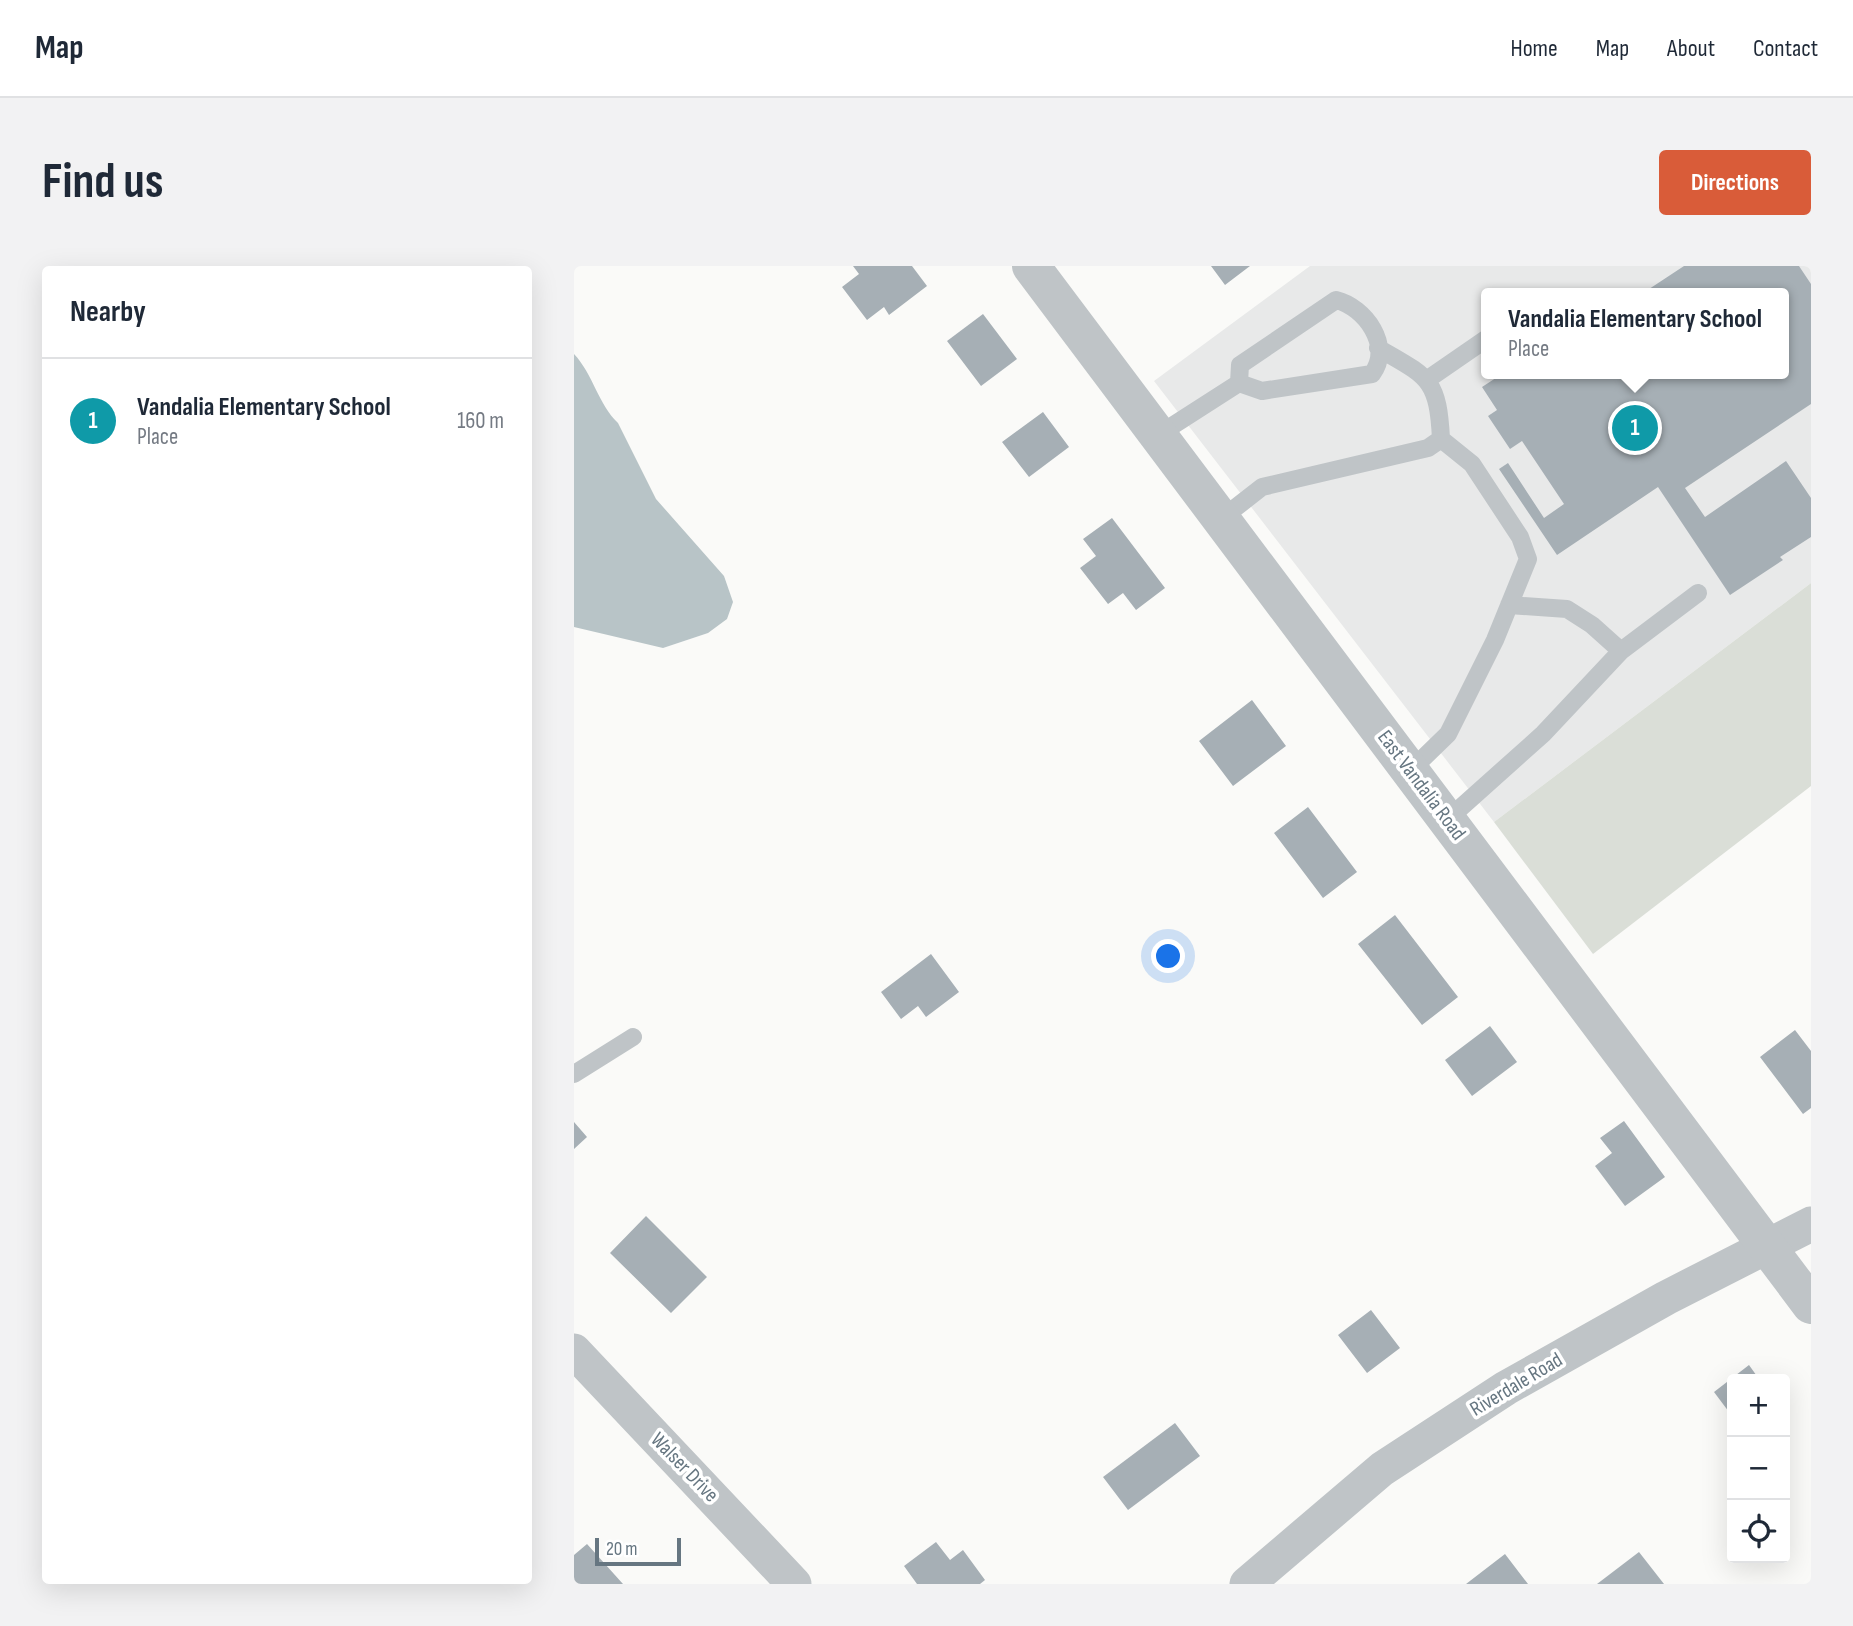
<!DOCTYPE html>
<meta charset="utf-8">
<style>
:root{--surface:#fff;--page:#f2f2f3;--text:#1f2937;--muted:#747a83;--line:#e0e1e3;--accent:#d95c39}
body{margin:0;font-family:"Sofia Sans Condensed",sans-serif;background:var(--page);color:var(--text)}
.controls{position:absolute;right:21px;bottom:21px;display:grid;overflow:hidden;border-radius:7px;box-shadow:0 7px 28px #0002}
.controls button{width:63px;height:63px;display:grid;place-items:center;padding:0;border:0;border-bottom:2px solid var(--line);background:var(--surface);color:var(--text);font:35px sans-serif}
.scale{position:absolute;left:21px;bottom:18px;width:86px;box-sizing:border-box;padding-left:7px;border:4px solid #667681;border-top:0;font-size:19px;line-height:24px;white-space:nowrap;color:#667681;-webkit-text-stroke:5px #fff;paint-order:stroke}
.you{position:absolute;left:595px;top:691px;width:24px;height:24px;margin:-18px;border:5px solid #fff;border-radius:50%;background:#1a73e8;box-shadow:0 0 0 10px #1a73e833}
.badge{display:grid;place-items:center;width:46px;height:46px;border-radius:50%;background:var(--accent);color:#fff;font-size:23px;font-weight:700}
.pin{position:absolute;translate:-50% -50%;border:4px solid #fff;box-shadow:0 2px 7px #0006}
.popup{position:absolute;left:907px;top:22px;width:308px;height:91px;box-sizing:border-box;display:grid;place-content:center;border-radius:7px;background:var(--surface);filter:drop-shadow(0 2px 5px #0005);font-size:23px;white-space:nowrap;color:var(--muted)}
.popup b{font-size:26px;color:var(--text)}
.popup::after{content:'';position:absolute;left:50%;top:100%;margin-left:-14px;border:14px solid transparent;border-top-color:var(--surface)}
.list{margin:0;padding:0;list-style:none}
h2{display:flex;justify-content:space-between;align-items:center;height:91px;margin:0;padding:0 28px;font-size:30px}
h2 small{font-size:23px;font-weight:400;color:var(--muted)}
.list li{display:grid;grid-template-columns:46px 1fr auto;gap:21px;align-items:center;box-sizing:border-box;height:126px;padding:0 28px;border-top:2px solid var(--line)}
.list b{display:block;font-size:26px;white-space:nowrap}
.list p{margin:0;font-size:23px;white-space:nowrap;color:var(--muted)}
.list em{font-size:23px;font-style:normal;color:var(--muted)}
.icon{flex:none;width:38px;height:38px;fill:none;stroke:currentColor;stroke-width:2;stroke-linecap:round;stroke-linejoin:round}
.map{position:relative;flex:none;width:1237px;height:1318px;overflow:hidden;border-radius:7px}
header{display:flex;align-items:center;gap:42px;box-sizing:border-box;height:98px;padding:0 35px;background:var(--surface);border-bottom:2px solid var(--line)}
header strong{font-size:33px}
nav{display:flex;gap:38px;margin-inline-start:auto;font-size:24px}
.intro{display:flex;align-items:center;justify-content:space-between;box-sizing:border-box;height:168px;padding:0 42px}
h1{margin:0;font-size:49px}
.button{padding:18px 32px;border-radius:7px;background:var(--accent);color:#fff;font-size:24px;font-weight:700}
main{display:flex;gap:42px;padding:0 42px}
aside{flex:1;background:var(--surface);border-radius:7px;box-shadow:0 7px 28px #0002}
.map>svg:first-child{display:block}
.built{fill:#e8e9e9;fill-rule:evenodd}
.green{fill:#daded7}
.water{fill:#b8c4c7}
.building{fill:#a6afb5}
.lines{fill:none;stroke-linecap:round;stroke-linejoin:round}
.service{stroke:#bfc4c7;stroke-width:18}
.minor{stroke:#bfc4c7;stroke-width:35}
.tertiary{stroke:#bfc4c7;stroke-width:38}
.labels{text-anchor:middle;stroke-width:7;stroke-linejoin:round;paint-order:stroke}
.street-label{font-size:21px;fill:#667681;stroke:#fff}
</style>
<header>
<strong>Map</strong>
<nav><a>Home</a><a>Map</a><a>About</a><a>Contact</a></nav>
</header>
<div class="intro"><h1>Find us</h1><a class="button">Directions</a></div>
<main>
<aside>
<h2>Nearby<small></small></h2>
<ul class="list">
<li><span class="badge" style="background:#0f9aa8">1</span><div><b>Vandalia Elementary School</b><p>Place</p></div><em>160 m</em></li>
</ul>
</aside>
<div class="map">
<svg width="1237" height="1318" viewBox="0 0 1237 1318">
<rect width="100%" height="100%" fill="#fafaf8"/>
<path class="built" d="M736,0H1237V317L920,556L580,115ZM912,27H1210V108H912Z"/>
<path class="green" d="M1237,317V520L1019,688L920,556Z"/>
<path class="water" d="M0,88C19,108 24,138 44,157L82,233L150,310L159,336L153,353L134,367L89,382L0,361Z"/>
<path class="building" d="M279,0H338L353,20L315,49L310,41L293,54L268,21L285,8Z
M637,0H676L651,19Z
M1110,0H1225L1237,18V138L1111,222L1131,251L1212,195L1237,232V271L1206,291L1209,294L1156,329L1084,221L983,289L925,203L934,197L970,252L990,238L948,175L936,183L914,150L923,144L908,121L928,108H1210V27H1069Z
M409,48L443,93L407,120L373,75Z
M469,146L495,181L455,211L428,176Z
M538,252L591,322L562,344L549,327L534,338L506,302L522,290L509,273Z
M678,434L712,480L659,520L625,475Z
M734,541L783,606L749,632L700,567Z
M821,649L884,731L848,759L784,678Z
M357,688L385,726L352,751L344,740L327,753L307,726Z
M916,760L943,796L898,830L871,794Z
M1221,764L1237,785V842L1229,848L1186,791Z
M1050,855L1091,911L1051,940L1021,900L1038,887L1026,872Z
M0,856L13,871L0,883Z
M72,950L133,1011L97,1047L36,987Z
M797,1044L826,1082L793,1107L764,1069Z
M1175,1099L1185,1113H1158V1150L1140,1126Z
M601,1157L626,1190L554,1244L529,1211Z
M362,1276L376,1294L389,1284L411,1314L406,1318H343L330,1300Z
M13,1278L49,1318H0V1289Z
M1065,1286L1090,1318H1023Z
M931,1288L954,1318H892Z"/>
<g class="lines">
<path class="service" d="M762,34C791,41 819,80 798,108L688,125L665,117L666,99Z
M854,113L912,73
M584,169L665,117
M647,253L688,221L854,182L867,173C864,112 854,111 804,82
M1047,385L1124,327
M837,504L874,468L921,374L954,293L946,271L898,198L867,173
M874,553L969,468L1047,385L1018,359L993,343L935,339
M0,808L59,771"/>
<path class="minor" d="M0,1085L220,1318
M673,1318L808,1203L932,1122L1092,1032L1237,958"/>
<path class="tertiary" d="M457,0L1237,1039"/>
</g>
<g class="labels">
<g class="street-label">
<text transform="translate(848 519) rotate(53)" y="7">East Vandalia Road</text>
<text transform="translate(942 1118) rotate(-31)" y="7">Riverdale Road</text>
<text transform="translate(111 1201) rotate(46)" y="7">Walser Drive</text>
</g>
</g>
</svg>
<div class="controls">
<button>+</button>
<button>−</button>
<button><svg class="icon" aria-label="locate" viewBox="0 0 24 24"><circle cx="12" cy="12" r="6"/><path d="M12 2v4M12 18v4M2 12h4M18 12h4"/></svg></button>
</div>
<div class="scale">20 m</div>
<div class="you"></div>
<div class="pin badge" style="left:1061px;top:162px;background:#0f9aa8">1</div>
<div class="popup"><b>Vandalia Elementary School</b>Place</div>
</div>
</main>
